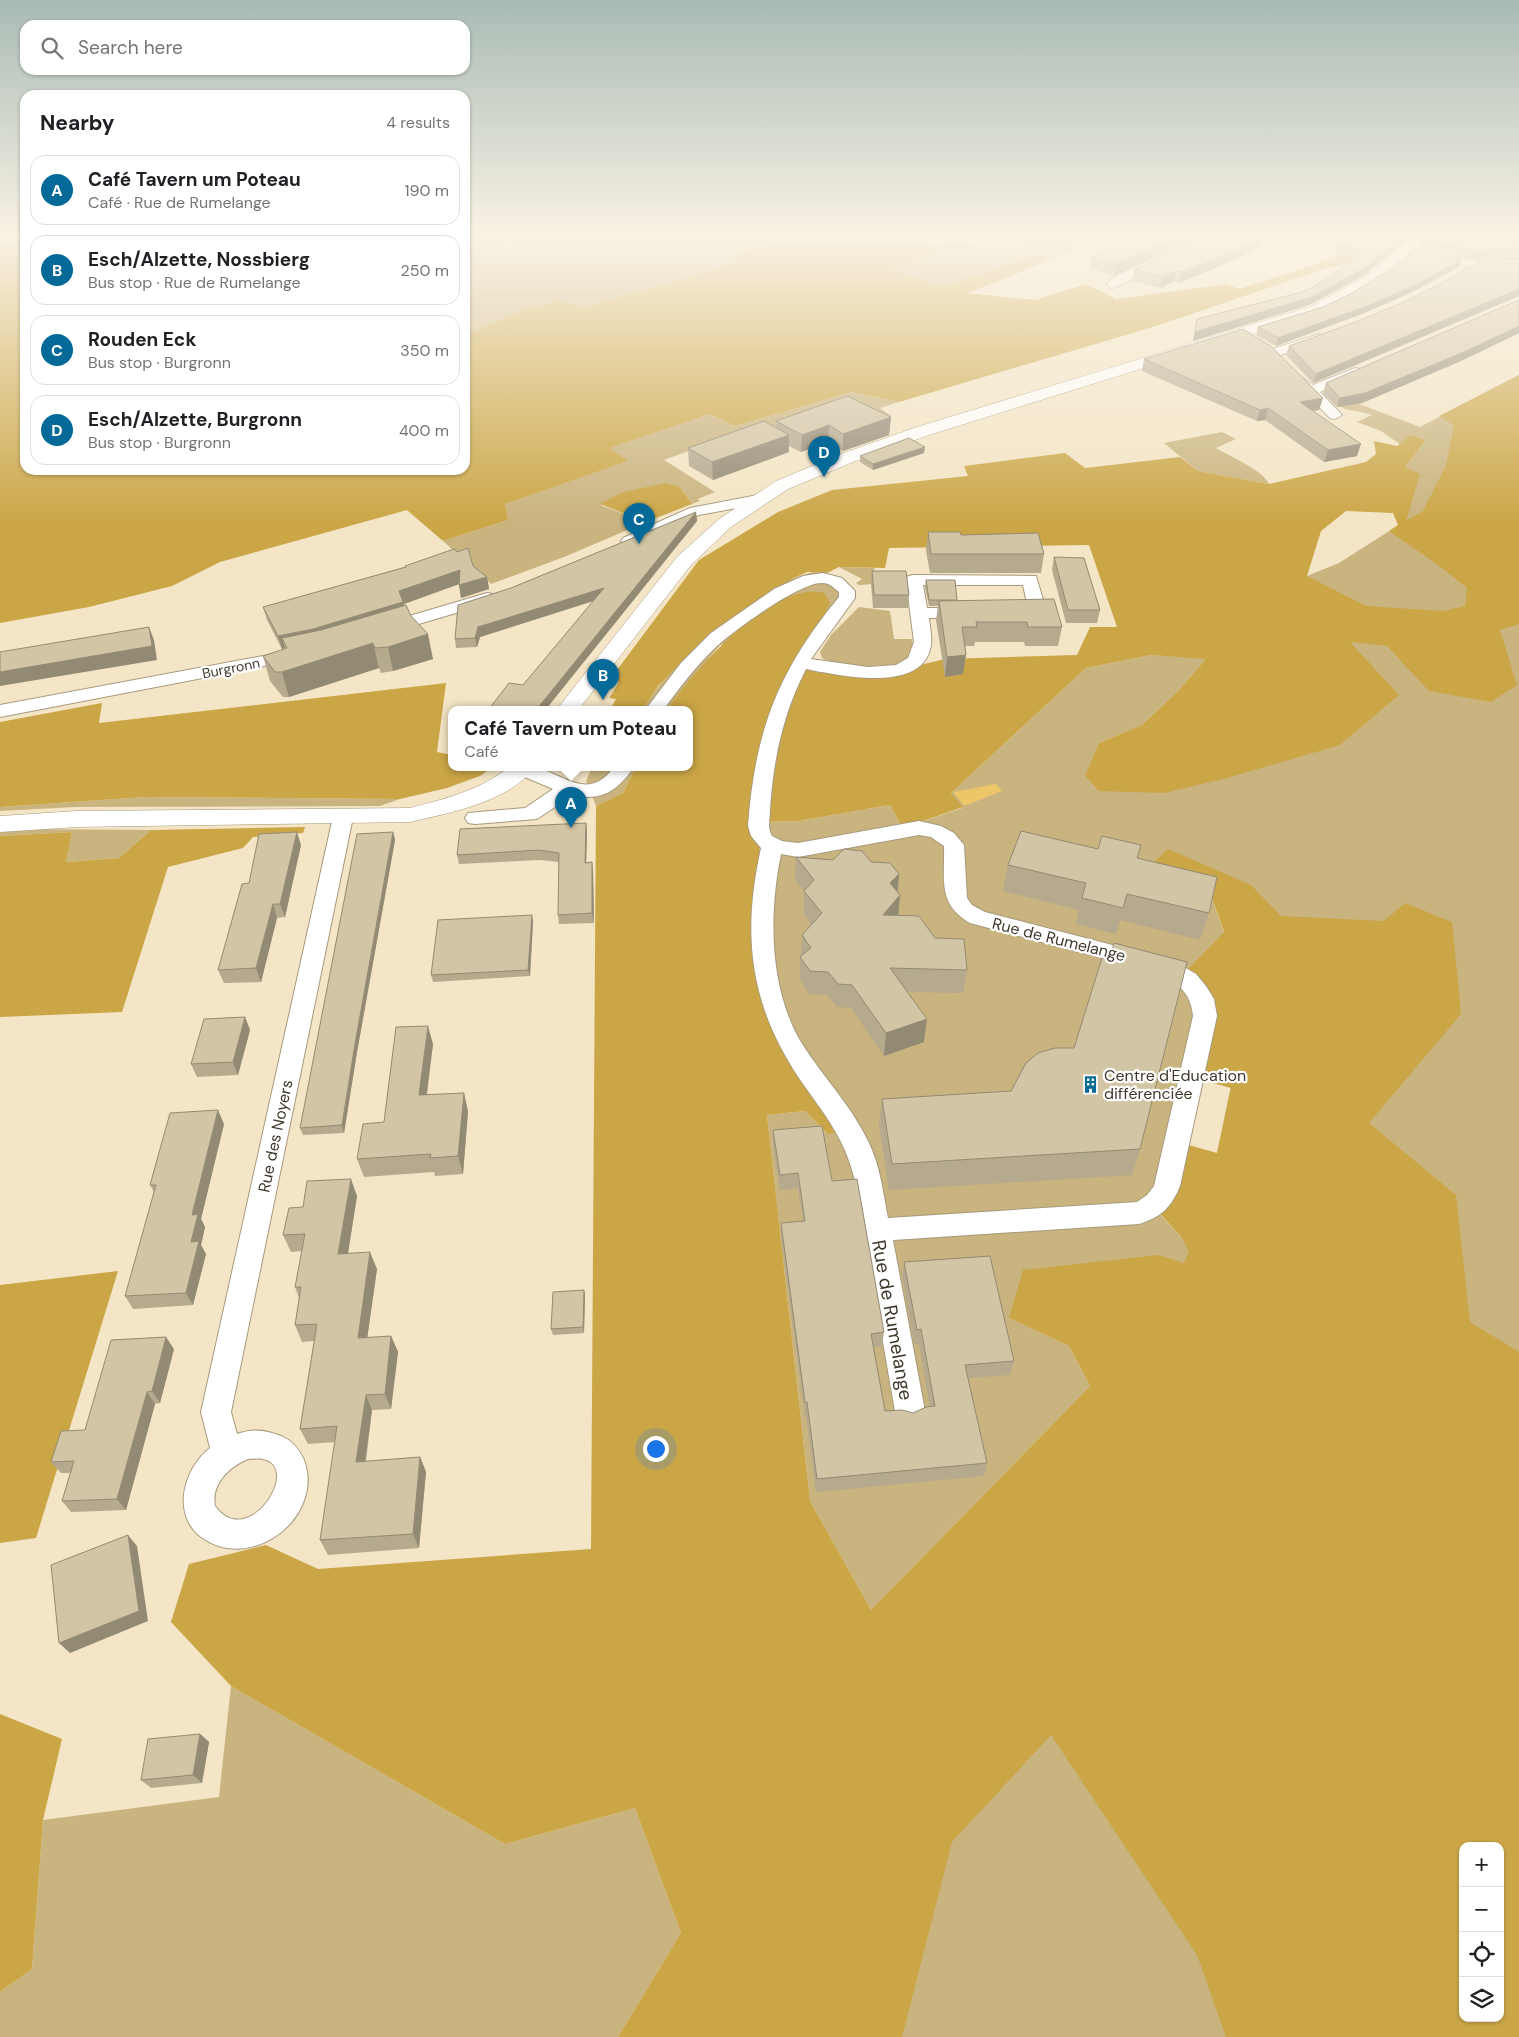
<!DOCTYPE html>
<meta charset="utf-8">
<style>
:root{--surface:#fff;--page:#f6f6f6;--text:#202124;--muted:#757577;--line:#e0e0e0;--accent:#066a98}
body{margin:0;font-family:"DM Sans",sans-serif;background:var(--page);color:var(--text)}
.controls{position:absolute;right:15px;bottom:15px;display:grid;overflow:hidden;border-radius:10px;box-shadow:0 1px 4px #0004}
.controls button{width:45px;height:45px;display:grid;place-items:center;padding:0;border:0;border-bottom:1px solid var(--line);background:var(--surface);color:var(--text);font:25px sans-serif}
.you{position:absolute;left:655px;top:1448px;width:18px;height:18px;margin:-12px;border:4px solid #fff;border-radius:50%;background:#1a73e8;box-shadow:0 0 0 8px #1a73e833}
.badge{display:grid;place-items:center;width:32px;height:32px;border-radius:50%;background:var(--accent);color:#fff;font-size:16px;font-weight:700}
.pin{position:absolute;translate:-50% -41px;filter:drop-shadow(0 1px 2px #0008)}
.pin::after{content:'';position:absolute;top:26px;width:18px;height:15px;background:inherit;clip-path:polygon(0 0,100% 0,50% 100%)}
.popup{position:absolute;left:448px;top:706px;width:245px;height:65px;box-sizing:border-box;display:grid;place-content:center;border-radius:10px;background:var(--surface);filter:drop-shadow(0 1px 4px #0005);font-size:16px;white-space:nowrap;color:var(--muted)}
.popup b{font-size:19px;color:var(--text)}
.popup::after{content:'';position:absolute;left:50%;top:100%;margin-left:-10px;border:10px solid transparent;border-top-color:var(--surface)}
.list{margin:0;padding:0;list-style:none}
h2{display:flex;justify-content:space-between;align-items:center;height:65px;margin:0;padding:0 20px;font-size:21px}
h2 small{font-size:16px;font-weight:400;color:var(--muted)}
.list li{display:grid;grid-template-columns:32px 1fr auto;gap:15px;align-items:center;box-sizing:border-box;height:70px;margin:0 10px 10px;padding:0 10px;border:1px solid var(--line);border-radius:15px}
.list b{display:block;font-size:19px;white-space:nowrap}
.list p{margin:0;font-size:16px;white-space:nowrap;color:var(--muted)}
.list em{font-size:16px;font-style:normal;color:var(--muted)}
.icon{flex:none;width:28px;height:28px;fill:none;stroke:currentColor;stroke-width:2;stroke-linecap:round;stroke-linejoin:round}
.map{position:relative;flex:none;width:1519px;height:2037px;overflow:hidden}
.search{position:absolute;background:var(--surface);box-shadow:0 1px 4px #0004;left:20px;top:20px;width:450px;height:55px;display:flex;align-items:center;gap:12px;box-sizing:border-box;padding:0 18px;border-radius:15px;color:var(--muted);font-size:19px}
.panel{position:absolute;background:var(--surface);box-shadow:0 1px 4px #0004;left:20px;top:90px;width:450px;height:385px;border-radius:15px}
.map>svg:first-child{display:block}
.green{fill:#c9b37e;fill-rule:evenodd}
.forest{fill:#cba647;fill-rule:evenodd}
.water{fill:#ecc669}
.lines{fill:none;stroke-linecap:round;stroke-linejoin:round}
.street-casing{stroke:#a79a7c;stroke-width:2}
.primary-casing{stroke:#a79a7c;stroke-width:1}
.street{fill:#fff;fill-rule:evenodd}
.primary{fill:#fff;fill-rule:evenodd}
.wall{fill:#b5a98e}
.shaded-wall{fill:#938a74}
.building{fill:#d2c5a5;stroke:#938a74}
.labels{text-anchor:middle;stroke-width:4.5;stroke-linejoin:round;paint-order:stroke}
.far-street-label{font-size:14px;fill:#3f392c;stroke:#fff}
.street-label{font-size:16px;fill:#3f392c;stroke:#fff}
.poi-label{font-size:16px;fill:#3f392c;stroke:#fff;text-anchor:start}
.near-street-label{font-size:19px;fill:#3f392c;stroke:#fff}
</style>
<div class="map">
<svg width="1519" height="2037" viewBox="0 0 1519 2037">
<rect width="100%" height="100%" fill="#f3e5c5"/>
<path class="green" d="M465,238H788L737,252L740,259L693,276L587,306L558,301L530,307L465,335Z
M1018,238H1060L1087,245L1055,258L1038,254L942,287L887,268L931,254L1006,244Z
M1519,375V2037H835L1171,1260L1009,1318L1069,1346L1090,1386L871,1610L810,1501L767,1115L805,1111L828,1134L763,943L760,822L798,821L890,805L903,828L962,808L951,793L1086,668L1151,655L1207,658L1179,690L1142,725L1099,743L1086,776L1307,576L1339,563L1405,521V467L1426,440L1411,435L1401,445L1381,431L1357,422L1372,415C1347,407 1346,415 1324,394L1325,391L1420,427ZM1209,889L1269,903L1217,1153L1181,1237L1154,1208L1201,995L1182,975L1224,933ZM1463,1846H1500V2018H1463Z
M852,392L899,402L880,408L891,416L875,413L739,443L727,437L664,460L715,492L698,499L700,501L692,504L680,487L600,505L646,522L564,557L491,584L443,541L508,520L505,504L627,461L609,448L710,414L735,426Z
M1222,432L1236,439L1216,448C1229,456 1263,470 1269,484L1198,471L1164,443Z
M839,567L874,568L875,576L887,583L859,585L856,583L862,579Z
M820,571L829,572L820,578L847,591L820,632L720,645L667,709H643C648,702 652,694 658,687C685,652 776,574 820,571Z
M859,607L890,611L894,639H912C917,680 844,669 822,658L820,652L831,635Z
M592,767H636L623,793L596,806L586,781Z
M145,797L400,799L380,806L75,807L0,811V807Z
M23,829L151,830L119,858L66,862L72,832L0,836V832Z
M231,1686L505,1844L635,1808L681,1933L618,2037H0V1992L32,1969L43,1820L219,1797Z"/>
<path class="forest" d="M0,238H25V470H465V335L530,307L558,301L587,306L693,276L740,259L735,255L737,252L788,238H926L929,244L1011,242L931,254L888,268L942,287L1038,254L1055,258L968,293L1035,300L1086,284L1116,299L1227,284L1239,289L1311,266L1358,245L1367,261L1327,268L1156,326L899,402L852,392L735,426L710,414L610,448L628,461L505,504L508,520L443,541L407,510L220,562L172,586L89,607L0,623Z
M1519,375V624L1500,630L1517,685L1491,702L1429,691L1387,646L1350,642L1399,695L1340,745L1227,778L1164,793L1099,791L1085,776L1099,743L1142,725L1179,690L1206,659L1151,655L1086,668L951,793L963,807L903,828L890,805L798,821L760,822L759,831L763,943L770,993L839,1131L828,1134L805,1111L767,1115L810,1501L871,1610L1090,1386L1069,1346L1009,1318L1023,1270L1158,1255L1184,1263L1189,1251L1182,1238L1154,1207L1178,1142L1217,1153L1231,1088L1191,1077L1205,1016L1182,975L1224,932L1209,889L1152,864L1168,849L1251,885L1281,916L1384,921L1405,903L1452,922L1461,1014L1369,1123L1456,1195L1470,1322L1519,1352V2037H1226L1197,1955L1051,1735L952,1842L902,2037H618L681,1933L635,1808L505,1844L231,1686L171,1622L189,1564L266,1545L318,1569L591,1549L596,806L623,793L636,767H690V709H667C695,670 772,580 824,593L830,603L800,663L899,670L945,659L1077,655L1090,627H1117L1089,545L889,548L885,568L839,567L829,572H807L794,578L761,598L703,640L658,686L643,709L611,708L616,699L609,698L618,684L617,670L699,560L778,512L832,490L968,476L964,466L1065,453L1085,468L1180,457L1198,471L1269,484L1366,462L1376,454L1374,441L1397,446L1411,435L1426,440L1405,467L1420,474L1406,521L1423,511L1446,465L1454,425L1439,416ZM1346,511L1393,513L1398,525L1389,531L1438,565L1467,588L1465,606L1443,611L1366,606L1307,576L1321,531ZM1463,1846H1500V2018H1463Z
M666,483L680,487L692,504L646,522L600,504L623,492Z
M446,683L437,752L452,755V767H493L480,776L447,788L400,799L145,797L0,807V722L102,703L99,723Z
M305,827L303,833L253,837L243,848L168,867L122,1012L0,1017V836L72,832L66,862L119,858L151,830Z
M118,1271L36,1538L0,1543V1285Z
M0,1714L62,1739L43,1820L32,1969L0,1992Z"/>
<path class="water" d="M996,784L1002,791L964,806L953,792Z"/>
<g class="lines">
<defs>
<path id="street" d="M1198,238H1213L1116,287L1112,288L1106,284L1116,276Z
M1429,252L1473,261L1488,258H1519V264H1488L1473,267L1425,257V253Z
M1319,334L1325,338L1324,341L1274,357L1267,353L1269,350Z
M1355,368L1360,369L1362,372L1360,375L1320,392L1342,415L1335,419L1330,418L1294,381L1301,377L1313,385Z
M758,495L763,497L766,500L763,503L699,515L635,544L629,546L621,541L623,538L690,508Z
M823,573L842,578L855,591V598L811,659L868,667L896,665L908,658L914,642L906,580L908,576L914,575L1036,576L1047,613L1044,617H1013L1010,613L1013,609L1028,608L1023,585H923L927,608H970L976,609L979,613L976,617L970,618H929C930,627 932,637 931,645C924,695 837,675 806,669C783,713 773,761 770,810C770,819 767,828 772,836L782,841L798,843L919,821L941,826L954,833L964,845L967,898L972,905L985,912L1174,961L1196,974L1206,986L1214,999L1217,1016L1180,1186C1171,1208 1161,1217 1139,1224L893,1240L925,1411L921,1421L910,1425L899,1421L895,1411L855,1181C845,1137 823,1113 799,1078C749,1003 742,934 761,848L751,836L748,826C755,731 778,671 839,597V592C834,588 830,583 822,583C800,582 733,631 716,647C696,666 680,687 664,709H646L681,663L711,633L774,589L803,576ZM919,835L931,837L944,846C945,880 937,904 970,923L1159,973C1178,983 1191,993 1193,1016L1154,1186L1147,1195L1137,1202L888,1218C883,1192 880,1165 868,1141C850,1103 819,1073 798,1037C769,983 769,913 781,854L798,857Z
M487,593L493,594L495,598L493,602L385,634L379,633L376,629L379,625Z
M295,650L301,651L304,655L301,659L0,717V705Z
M514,767C520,767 527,766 533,767C564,773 588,803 614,767H634C618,790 602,802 573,795L537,819L475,824L468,823L465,818L468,813L525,808L553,789L515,773L512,769Z
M343,811L350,812L353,817L231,1412L237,1434C253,1428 266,1430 281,1436C293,1441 299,1449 304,1460C325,1517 251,1574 201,1537C171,1514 184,1468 210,1448L201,1412L333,817L336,812ZM248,1459C253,1459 258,1458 263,1459C303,1467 248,1552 215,1506C211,1484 229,1467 248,1459Z"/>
<path id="primary" d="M1411,238H1425C1399,273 1358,296 1320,313L929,435L853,462L788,489L731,527L691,565L579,709H557L677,557L719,519L776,481L841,454L917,427L1310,307L1366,277Z
M509,767H534C511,802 448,813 410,822L77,827L0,832V816L77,811L410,808C445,799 481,790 509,767Z"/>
</defs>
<use href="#street" class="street-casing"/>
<use href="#primary" class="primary-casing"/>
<use href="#street" class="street"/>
<use href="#primary" class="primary"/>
</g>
<path class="wall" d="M1136,238L1114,276L1090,268L1091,258Z
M1337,238H1408L1365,275L1309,305L1193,341L1197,319L1302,292L1313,287L1357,259L1334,252Z
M1519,238V256H1488L1473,259L1420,248L1422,239Z
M1259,248L1220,266L1179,283L1174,281L1161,288L1132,281L1134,270Z
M1519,258V296L1313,383L1286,355L1289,346L1356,322Z
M1459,267L1414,291L1367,312L1276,346L1256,335L1258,327Z
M1519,300V333L1461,361L1362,403L1337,407L1323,393L1326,383Z
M1144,359L1323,398L1319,410L1312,411L1357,456L1324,462L1265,420L1257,421L1142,371Z
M891,417L889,435L843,451L828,442L801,452L789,446V452L713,480L689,466L688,448L776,428V421Z
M924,453L873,470L860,462V456Z
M696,512L697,521L546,709H489L523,685L594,601L480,637L477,647L456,648L455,639L511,588Z
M928,532L961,535L1044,554L1041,573H930L926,551Z
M1054,557L1100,610L1097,623H1066L1052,570Z
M405,566H473L487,577L489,589L461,598L459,584L404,604L411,616L433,659L393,671L381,673L379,668L289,697H283L270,681L263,656L285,649V648L282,649L267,620L263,607L405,567Z
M872,571L909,595L908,608H873L871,584Z
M926,580L957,600L1062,627L1058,646H1025L1024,642H975L974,646H965L966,655L963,674L945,677L936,620L938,606H929L925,587Z
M586,823L587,832L586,863L592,862L593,872L594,923L559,924L558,915L559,862L540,860L459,864L457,855Z
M393,832L395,840L357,1052L344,1133L303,1135L300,1128Z
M301,845L285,917L277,918L261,982L224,983L218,970L249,883Z
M796,857L871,862L899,874L898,892L900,895L898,915L935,938L967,970L963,993L907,992L924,1042L884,1056L851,1008L837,1007L827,995L809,994L800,980V957L801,956L802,935L811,924L804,914V891L795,880Z
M1137,858L1209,913L1200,940L1120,920L1116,934L1076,924L1079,910L1003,891L1008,865Z
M532,915L533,922L530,976L433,982L431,975Z
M245,1017L250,1030L238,1075L197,1077L191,1064Z
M433,1044L427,1095L468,1111L463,1174L435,1176L434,1172L364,1177L357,1159L384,1122Z
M882,1099L1140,1149L1132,1175L889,1190L879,1125Z
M224,1124L201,1219L205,1227L201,1245L206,1254L193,1305L133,1309L125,1296L154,1192L150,1185Z
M773,1130L832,1181L884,1332L882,1347H873L885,1411L913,1413L930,1407L919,1344H914L902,1276L904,1262L1014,1361L1010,1375L968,1378L987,1463L984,1476L816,1492L806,1416H805L781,1238V1223L803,1221L798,1188L780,1190L773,1146Z
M357,1196L348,1254L377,1269L367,1338L391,1336L398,1352L391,1409L372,1410L366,1461L420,1457L426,1472L419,1548L328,1555L320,1540L335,1442L308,1444L300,1429L314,1341L302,1342L295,1325L299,1298L295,1287L302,1251L291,1252L283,1235L303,1207Z
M584,1290L585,1296L584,1333L553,1335L551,1329Z
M174,1349L160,1403L155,1404L126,1510L71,1512L62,1501L71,1473H61L51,1462Z
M200,1734L209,1742L202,1783L151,1788L141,1780Z"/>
<path class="shaded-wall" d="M465,238H477L465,241Z
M1173,238H1193L1114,276L1115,265Z
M1260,238H1261L1259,248L1220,266L1179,283L1181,272Z
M1401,238H1408L1365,275L1309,305L1193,341L1195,332L1312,297Z
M1491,248L1488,256L1473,259L1476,251Z
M1461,260L1459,267L1414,291L1367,312L1276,346L1278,338Z
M1176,271L1174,281L1161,288L1163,277Z
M1519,289V296L1313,383L1316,374Z
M1519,326V333L1461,361L1362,403L1337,407L1340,398Z
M1323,398L1319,410L1296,414L1300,402Z
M1268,408L1265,420L1257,421L1260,410Z
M891,417L889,435L843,451V434Z
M829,425L828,442L801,452L802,435Z
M789,435V452L713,480L712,462Z
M1361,444L1357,456L1324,462L1328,450Z
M925,447L924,453L873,470V464Z
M696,512L697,521L546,709H537Z
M460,570L462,583L404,604L406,615L282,638L285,648L282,649L278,636L399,591Z
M487,577L489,589L461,598L459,585Z
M604,588L605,597L480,637L477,647L475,638L478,627Z
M149,627L154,640L157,660L0,686V672Z
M428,634L433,659L393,671L388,647Z
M373,643L379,668L289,697L282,672Z
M966,655L963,674L945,677L947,657Z
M586,823L587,832L586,872L585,863Z
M297,832L301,845L285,917L280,904Z
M393,832L395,840L357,1052L344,1133L342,1125L355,1044Z
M592,862L593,872L594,923L592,913Z
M899,874L897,897L890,883Z
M900,895L898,918L883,915Z
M273,904L277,918L261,982L256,968Z
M532,915L533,922L530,976L528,970Z
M245,1017L250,1030L238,1075L233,1062Z
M927,1019L924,1042L884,1056L886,1033Z
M428,1026L433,1044L424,1113L419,1095Z
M464,1093L468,1111L463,1174L458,1156Z
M218,1110L224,1124L201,1219L205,1227L201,1245L206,1254L193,1305L186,1293L191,1242L192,1215Z
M351,1179L357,1196L345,1271L338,1254Z
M370,1252L377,1269L365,1354L358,1338Z
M584,1290L585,1296L584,1333L583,1327Z
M391,1336L398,1352L391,1409L385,1394Z
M166,1337L174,1349L160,1403L152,1391Z
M147,1392L155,1404L126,1510L117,1499Z
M366,1395L372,1410L363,1477L356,1462Z
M420,1457L426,1472L419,1548L413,1534Z
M128,1535L137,1546L148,1621L70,1653L59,1643Z
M200,1734L209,1742L202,1783L193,1775Z"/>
<path class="building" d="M1136,238H1173L1115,265L1091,258Z
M1197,238H1260L1222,256L1181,272L1176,271L1163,277L1134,270Z
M1337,238H1401L1367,267L1312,297L1195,332L1197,319L1302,292L1313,287L1367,252L1336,244Z
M1423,238H1519V248H1491L1476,251L1422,239Z
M1414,249L1461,260L1417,284L1370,305L1278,338L1258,327L1323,307L1352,293L1394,267Z
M1519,258V289L1316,374L1289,346L1356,322L1404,302L1450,279L1481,260Z
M1519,300V326L1464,352L1365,393L1340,398L1326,383Z
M1243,329L1271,346L1323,398L1300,402L1361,444L1328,450L1268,408L1260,410L1144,359Z
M847,396L891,417L843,434L829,425L802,435L776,421Z
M764,421L789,435L712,462L688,448Z
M909,438L925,447L873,464L860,456Z
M696,512L537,709H489L509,683L523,685L604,588L478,627L475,638L455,639L458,605L511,588Z
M928,532H960L961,535L1038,533L1044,554H931Z
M468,548L473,566L487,577L459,585L460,570L399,591L403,602L313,629L278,636L263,607L406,567L405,566L454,549L457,552Z
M1054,557L1084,558L1100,610H1068Z
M872,571H906L909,595H874Z
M926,580H955L957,600H929Z
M1054,599L1062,627H1028L1027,622H976L977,627H962L966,655L947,657L939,601Z
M406,605L411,616L428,634L388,647L375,648L373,643L282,672H275L263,656L287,648L282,638L321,630Z
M149,627L152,646L0,672V652Z
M586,823L585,863L592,862V913L558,915L559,853L539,850L457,855L460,829Z
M1021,831L1098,849L1102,836L1141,845L1137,858L1217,877L1209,913L1127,894L1123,908L1082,898L1086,883L1008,865Z
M297,832L280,904H273L256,968L218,970L242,884L249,883L259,834Z
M393,832L355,1044L342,1125L300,1128L357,834Z
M844,849L862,851L871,862L890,863L899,874L890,883L900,895L883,915L919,916L935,938L964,939L967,970L890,968L927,1019L886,1033L852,985L838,984L828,972L810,971L800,957L811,948L802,935L822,913L804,891L814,880L796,857L833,860Z
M532,915L528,970L431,975L438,920Z
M1114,943L1187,962L1140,1149L892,1164L882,1099L1011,1091L1026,1063L1038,1053L1055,1048H1074L1102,958L1109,960Z
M245,1017L233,1062L191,1064L204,1019Z
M428,1026L419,1095L464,1093L458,1156L430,1158L431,1154L357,1159L363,1124L384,1122L396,1027Z
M218,1110L192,1215L198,1214L191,1242L199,1241L186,1293L125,1296L156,1185H150L170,1113Z
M822,1126L832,1181L857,1179L884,1332L871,1334L885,1411L902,1410L913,1413L926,1407L935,1406L921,1329L917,1330L904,1262L990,1256L1014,1361L965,1365L987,1463L817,1479L807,1402H805L781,1223L805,1221L798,1173L780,1175L773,1130Z
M351,1179L338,1254L370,1252L358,1338L391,1336L385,1394L366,1395L356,1462L420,1457L413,1534L320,1540L337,1426L300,1429L317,1324L295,1325L301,1287H295L305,1234L283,1235L289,1208L303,1207L307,1181Z
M584,1290L583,1327L551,1329L553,1292Z
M166,1337L152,1391L147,1392L117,1499L62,1501L74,1461L51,1462L61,1431L85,1430L111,1340Z
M128,1535L139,1611L59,1643L51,1565Z
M200,1734L193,1775L141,1780L148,1739Z"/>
<linearGradient id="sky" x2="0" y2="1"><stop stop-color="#a9bbb5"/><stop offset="0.45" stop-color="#faf3e5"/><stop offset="1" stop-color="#faf3e5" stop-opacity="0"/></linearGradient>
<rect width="1519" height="524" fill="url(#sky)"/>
<defs>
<symbol id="building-bare" viewBox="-9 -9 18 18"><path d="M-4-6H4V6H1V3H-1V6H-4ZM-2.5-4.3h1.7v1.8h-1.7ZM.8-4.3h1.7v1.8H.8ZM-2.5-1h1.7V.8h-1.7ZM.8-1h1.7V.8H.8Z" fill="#066a98" stroke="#fff" stroke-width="2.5" paint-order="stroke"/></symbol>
</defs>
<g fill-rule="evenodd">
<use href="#building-bare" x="1078" y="1072" width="25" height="25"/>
</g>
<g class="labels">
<g class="far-street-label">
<text transform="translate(231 668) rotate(-11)" y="5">Burgronn</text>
</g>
<g class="street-label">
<text transform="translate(1059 939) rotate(14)" y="6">Rue de Rumelange</text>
<text transform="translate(275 1136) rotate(-78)" y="6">Rue des Noyers</text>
</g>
<g class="poi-label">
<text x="1104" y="1081">Centre d'Education<tspan x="1104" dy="18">différenciée</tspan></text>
</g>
<g class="near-street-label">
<text transform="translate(893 1320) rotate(80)" y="7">Rue de Rumelange</text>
</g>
</g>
</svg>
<div class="controls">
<button>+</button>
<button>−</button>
<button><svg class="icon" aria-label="locate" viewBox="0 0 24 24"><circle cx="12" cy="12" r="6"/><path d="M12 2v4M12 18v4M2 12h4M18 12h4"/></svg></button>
<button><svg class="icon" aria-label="layers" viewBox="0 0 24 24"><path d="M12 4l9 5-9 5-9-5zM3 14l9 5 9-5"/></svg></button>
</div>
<div class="you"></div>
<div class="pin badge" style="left:571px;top:828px">A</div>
<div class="popup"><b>Café Tavern um Poteau</b>Café</div>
<div class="pin badge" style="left:603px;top:700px">B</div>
<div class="pin badge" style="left:639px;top:544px">C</div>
<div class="pin badge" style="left:824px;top:477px">D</div>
<div class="search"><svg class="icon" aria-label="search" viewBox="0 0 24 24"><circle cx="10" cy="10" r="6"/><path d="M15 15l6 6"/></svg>Search here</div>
<section class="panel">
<h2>Nearby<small>4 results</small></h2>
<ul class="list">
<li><span class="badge">A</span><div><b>Café Tavern um Poteau</b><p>Café · Rue de Rumelange</p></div><em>190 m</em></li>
<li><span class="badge">B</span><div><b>Esch/Alzette, Nossbierg</b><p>Bus stop · Rue de Rumelange</p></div><em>250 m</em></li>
<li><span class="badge">C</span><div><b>Rouden Eck</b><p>Bus stop · Burgronn</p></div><em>350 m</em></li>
<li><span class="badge">D</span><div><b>Esch/Alzette, Burgronn</b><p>Bus stop · Burgronn</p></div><em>400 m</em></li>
</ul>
</section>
</div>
